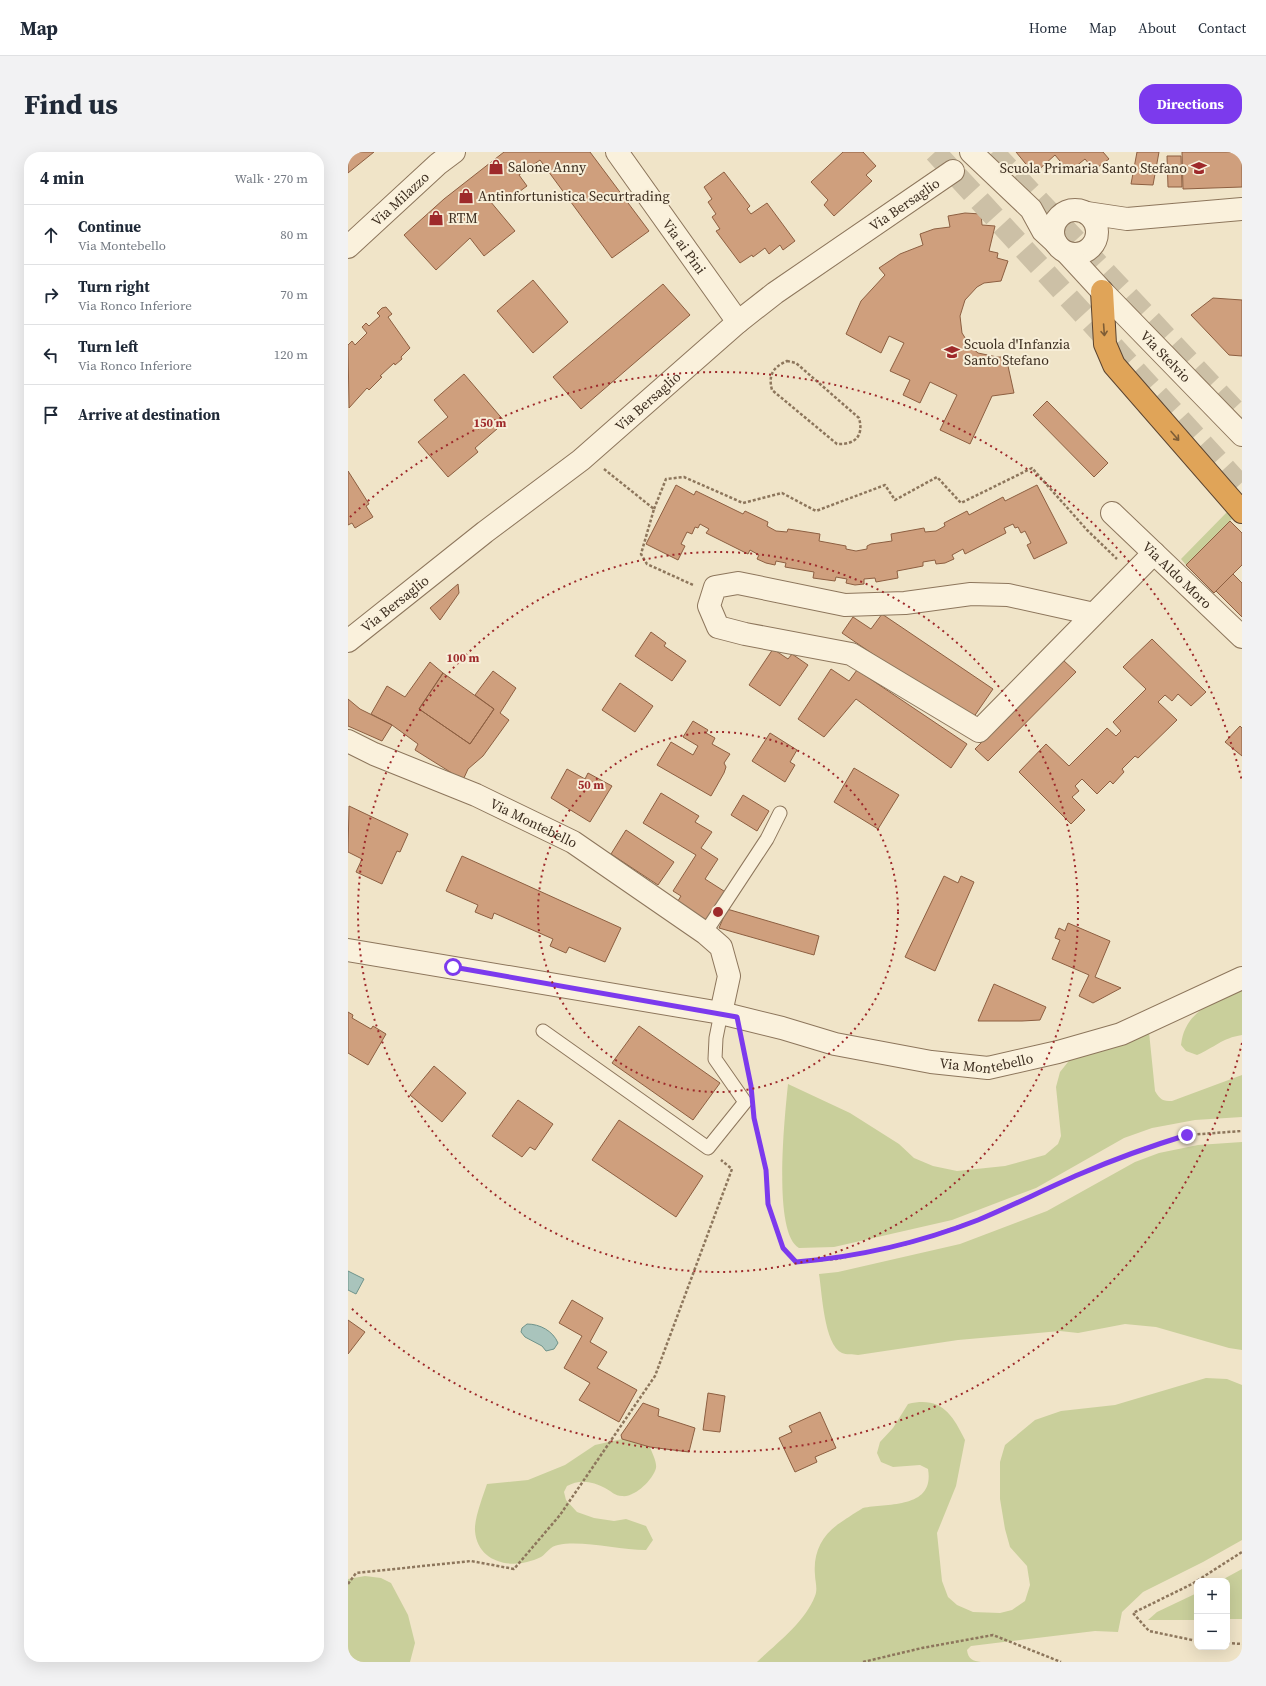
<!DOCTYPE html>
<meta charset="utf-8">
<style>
:root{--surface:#fff;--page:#f2f2f3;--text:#1f2937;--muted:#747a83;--line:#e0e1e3;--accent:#7c3aed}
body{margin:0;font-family:"Source Serif 4",serif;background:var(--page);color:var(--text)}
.controls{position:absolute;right:12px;bottom:12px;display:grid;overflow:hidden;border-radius:8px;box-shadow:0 4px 16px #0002}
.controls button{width:36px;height:36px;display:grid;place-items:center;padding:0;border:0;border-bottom:1px solid var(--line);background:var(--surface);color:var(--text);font:20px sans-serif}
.stop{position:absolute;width:12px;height:12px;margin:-9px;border:3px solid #7c3aed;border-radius:50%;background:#fff}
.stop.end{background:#7c3aed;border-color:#fff;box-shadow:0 1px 4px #0008}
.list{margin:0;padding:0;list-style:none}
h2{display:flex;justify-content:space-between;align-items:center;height:52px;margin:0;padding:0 16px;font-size:17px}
h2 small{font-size:13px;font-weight:400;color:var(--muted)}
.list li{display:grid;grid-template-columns:26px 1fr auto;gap:12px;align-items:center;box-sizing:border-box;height:60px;padding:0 16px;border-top:1px solid var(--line)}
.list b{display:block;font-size:15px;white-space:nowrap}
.list p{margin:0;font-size:13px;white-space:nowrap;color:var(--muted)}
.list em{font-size:13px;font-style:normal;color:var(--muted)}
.icon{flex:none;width:22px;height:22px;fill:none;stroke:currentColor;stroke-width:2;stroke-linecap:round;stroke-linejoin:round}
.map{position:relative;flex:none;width:894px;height:1510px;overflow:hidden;border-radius:16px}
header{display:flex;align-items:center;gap:24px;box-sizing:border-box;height:56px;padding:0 20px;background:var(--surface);border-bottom:1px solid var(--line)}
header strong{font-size:19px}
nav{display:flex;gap:22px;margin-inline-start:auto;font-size:14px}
.intro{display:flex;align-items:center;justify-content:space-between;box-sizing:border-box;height:96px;padding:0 24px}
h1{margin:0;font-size:28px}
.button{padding:10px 18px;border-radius:16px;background:var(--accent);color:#fff;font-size:14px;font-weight:700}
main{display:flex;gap:24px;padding:0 24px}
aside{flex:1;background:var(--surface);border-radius:16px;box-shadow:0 4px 16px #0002}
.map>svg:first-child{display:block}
.green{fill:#c9cf9b}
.water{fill:#a9c4bc;stroke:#6f938a}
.building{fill:#cf9f7d;stroke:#8d5f41}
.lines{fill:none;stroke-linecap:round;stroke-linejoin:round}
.highway-tunnel{stroke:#ccc0a6;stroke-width:22;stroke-dasharray:22 11;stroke-linecap:butt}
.lane-casing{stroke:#8d765c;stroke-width:15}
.street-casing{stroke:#8d765c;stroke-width:24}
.highway-casing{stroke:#5b4430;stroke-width:24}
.path{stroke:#8d765c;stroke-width:2.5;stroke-dasharray:3 2;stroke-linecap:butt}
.lane{stroke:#faf1dc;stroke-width:13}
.street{stroke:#faf1dc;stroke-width:22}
.highway{stroke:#e0a458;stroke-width:22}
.oneway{stroke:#7e5d36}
.route{stroke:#7c3aed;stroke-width:5}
.ring{fill:none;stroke:#9e2a2b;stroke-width:2;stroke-dasharray:2 4}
.labels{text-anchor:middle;stroke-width:4;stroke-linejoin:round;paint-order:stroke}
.poi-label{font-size:14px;fill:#3d2e20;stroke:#f7eed8;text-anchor:start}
.street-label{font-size:14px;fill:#3d2e20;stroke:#f7eed8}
.centre{fill:#9e2a2b;stroke:#f7eed8;stroke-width:2}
.ring-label{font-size:12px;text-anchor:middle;font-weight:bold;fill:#9e2a2b;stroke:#f7eed8;stroke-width:4;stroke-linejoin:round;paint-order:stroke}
</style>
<header>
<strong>Map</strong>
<nav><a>Home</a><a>Map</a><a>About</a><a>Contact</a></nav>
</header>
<div class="intro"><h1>Find us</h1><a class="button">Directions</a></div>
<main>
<aside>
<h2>4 min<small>Walk · 270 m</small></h2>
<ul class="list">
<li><svg class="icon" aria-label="ahead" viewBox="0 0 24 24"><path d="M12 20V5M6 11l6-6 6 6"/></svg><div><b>Continue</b><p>Via Montebello</p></div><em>80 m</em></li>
<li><svg class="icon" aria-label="right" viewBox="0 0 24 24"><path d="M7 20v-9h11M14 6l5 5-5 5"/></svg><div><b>Turn right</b><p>Via Ronco Inferiore</p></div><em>70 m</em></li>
<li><svg class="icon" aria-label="left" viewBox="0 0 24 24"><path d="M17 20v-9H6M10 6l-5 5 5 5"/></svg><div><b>Turn left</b><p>Via Ronco Inferiore</p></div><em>120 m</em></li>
<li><svg class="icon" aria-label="arrive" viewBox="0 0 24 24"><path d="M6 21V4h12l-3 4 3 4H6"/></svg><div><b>Arrive at destination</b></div></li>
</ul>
</aside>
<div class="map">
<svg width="894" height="1510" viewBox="0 0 894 1510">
<rect width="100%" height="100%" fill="#f0e4c8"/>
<path class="green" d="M881,358L887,364L838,413L833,407Z
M894,837V883C874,886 866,896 849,903L838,899L833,893C837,858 866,850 894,837Z
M801,880L807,939C812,948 815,949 824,949L894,923V965L847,968L804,976L776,986L688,1036L604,1068L486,1095L451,1096C424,1081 437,962 440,932L502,961L551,992L566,1006L585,1014L609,1019L657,1014L697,1003L710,992L713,984L708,935L712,920L724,905Z
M894,990V1198L881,1196L808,1175L777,1172L730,1181L712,1179L610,1188L510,1203C505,1202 498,1203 494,1201C476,1193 474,1140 471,1122L490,1120L612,1092L699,1059L787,1010L811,1001L850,993Z
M858,1226L879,1227L894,1233V1388L855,1410L795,1440L774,1460L770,1480L747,1479L623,1494L619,1498C620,1507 625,1509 633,1510H409C429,1491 457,1470 467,1444C470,1437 467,1429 467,1423C465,1402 473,1385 489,1373C493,1370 513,1357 515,1356C540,1351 587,1357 580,1317L572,1313L545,1315L533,1310L529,1301L532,1290L545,1276L560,1252C592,1244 604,1261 617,1288L608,1334L589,1381L594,1429L600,1445L609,1453L625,1460L652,1461L664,1458L677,1449L682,1433L679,1414L662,1395L657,1377L652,1347V1310L657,1293L687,1268L713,1259L767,1253Z
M274,1287L302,1295C304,1301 309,1310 308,1316C305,1328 286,1346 274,1344C267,1344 263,1339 257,1336C245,1329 231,1327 219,1334L216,1340L218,1348L229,1360L246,1366L266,1369L278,1367L298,1374L305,1388L298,1398C271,1398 234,1388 210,1393C202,1394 199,1401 193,1405C189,1407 183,1409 179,1410C155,1416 129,1406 127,1379C126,1367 135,1344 139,1332L180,1328L217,1313L247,1293Z
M894,1417V1467H879V1429H872Z
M17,1424L33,1426L43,1431L60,1463L67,1491L62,1510H0V1427Z
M849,1441V1468H800L809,1460Z"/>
<path class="water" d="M0,1119L16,1127L8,1142L0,1138Z
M179,1172C192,1172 205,1179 210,1191L206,1197L198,1199L194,1194L177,1185L173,1180L174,1176Z"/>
<path class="building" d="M0,0H26L0,21Z
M156,0H242L301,79L264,106L192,8L171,23L179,34L160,48L154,39L142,49L167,79L136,104L122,86L88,118L56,83L96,47Z
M495,0H515L528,14L518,23L524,29L486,64L476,53L480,48L463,30Z
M668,0H755L761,7L746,18L737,7L721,20L707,3L686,22Z
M789,0H811L805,33L783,32Z
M834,0H894V35L835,37Z
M819,4H833L834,35H820Z
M376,20L402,54L399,57L403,62L419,51L447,89L435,98L432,93L421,102L417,96L405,105L404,103L392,111L368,79L372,77L364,65L368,62L360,50L364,47L356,35Z
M617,61L633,62L634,73L647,74L641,99L650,101L649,106L660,109L653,129L636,131L629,135L617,148L612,164L614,181L623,195L630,201L649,205H658L666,241L644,244L622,292L592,278L609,243L582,230L572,251L555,243L562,228L542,219L556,191L541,184L533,201L498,182L513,149L537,123L531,116L552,102L575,93L572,82L586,77L602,75L600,64Z
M185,128L220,170L185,201L149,159Z
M315,132L342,163L233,257L205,225Z
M865,146L894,148V204L881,203L843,163Z
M38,155L44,162L40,165L62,196L53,205L54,207L47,213L46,211L32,224L34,225L21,238L19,236L1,256L0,193L4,189L7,193L19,181L14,175L18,171L21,174L32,164L29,161L34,156Z
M116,222L157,270L127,296L130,300L100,325L70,290L100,265L86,248Z
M699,249L760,311L746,325L685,263Z
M0,319L21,352L18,354L25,365L7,376L4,371L0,373Z
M328,333L346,343L348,339L395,362L397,359L420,370L419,374L428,379L439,380L440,377L472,382L471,389L498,394V397L508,399L519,397V394L523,392L544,389L543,382L576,376L577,380L588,379L597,374L596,371L619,359L621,363L655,345L657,349L689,333L719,391L686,407L679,393L683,391L677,379L673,381L670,375L667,376L665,372L656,376L658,381L617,402L615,397L604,403L606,407L597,411L588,412L587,408L575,410V414L549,419L550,426L528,430L527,426L516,427V432L507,433L498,431L499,427L488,425L487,429L465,426L466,420L437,415L438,411L428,409L427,413L418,411L409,407L411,403L402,398L400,402L358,381L361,377L352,372L350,376L347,375L344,382L339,380L333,392L337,394L330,408L298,392Z
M882,369L894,381V413L866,441L838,413Z
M885,422L894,431V465L868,439Z
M110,432L111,441L92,468L82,456Z
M534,462L645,537L623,569L494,481L505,465L523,477Z
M303,480L318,491L316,494L338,509L324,529L287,504Z
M804,487L858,540L843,554L830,542L824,549L817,543L810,550L829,568L790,606L787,604L774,617L776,620L765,632L762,629L749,642L734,627L727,634L731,639L724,645L737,658L723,672L671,620L698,592L721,614L759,576L768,584L773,579L765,570L798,537L775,515Z
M425,497L440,507L444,502L460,513L432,554L401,533Z
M715,508L728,520L640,609L627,597Z
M82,510L95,521L71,557L122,592L146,557L127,543L145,519L168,536L152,561L161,568L135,604L120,617L115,628L67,598L70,592L44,573L23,562L39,534L57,545Z
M483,517L501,529L509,518L619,592L603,616L508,547L476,585L450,567Z
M95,521L146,557L122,592L71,557Z
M272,531L305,554L287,580L254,558Z
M0,547L12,557L44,573L34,589L0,574Z
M345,569L360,578L358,581L367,586L364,592L382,602L376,611L378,615L376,621L363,644L309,613L323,590L345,603L350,594L335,585Z
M892,574L894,576V604L877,590Z
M422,581L449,598L442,610L447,613L437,630L404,609Z
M506,616L551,643L530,677L486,650Z
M219,617L237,627L240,621L264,634L242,670L203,646Z
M313,641L351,664L347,670L364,680L353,696L370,707L357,727L379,741L360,772L328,752L333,744L325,739L348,703L295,671Z
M395,643L421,659L409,679L383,663Z
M1,654L60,682L52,700L49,699L34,732L8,720L14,707L0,700Z
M278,678L326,710L310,733L263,702Z
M114,704L273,776L257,810L221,795L218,801L202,794L205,787L146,761L144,767L127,760L130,753L98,739Z
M596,724L610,731L613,724L626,730L587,819L557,805Z
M379,757L471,784L466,803L371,776Z
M720,771L762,789L747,825L773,836L745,851L731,844L741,823L704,807L712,788L707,786L711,776L717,779Z
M646,832L698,855L692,868L674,869H630Z
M0,860L5,863L4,866L23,877L25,874L38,882L20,913L0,901Z
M291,874L372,931L345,968L264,911Z
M86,914L118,941L94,970L62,943Z
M170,948L205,972L187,998L182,995L174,1005L144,984Z
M271,968L355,1024L328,1065L244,1008Z
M224,1148L255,1166L242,1190L259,1200L249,1216L289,1238L271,1270L231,1248L242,1231L216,1216L234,1184L211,1171Z
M0,1168L17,1180L0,1202Z
M360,1241L377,1244L372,1280L355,1278Z
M295,1251L311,1257L310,1264L347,1276L341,1300L302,1295L274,1287L273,1283Z
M472,1260L488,1296L467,1305L469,1310L447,1320L431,1286L444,1280L441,1274Z"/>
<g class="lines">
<path class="highway-tunnel" d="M587,0L894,335
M645,0L894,266"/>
<defs>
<path id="lane" d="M357,781L419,687L432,661
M195,879L360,996L397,950L367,907L368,886L373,861"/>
<g id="street">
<path id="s1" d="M269,0L390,170"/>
<path d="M623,0L683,57L695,79L708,91"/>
<circle cx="727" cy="80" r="22"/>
<path d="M739,61L779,67L894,57"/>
<path id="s2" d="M0,95L90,12L106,0"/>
<path id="s3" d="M719,101L754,139L894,283"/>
<path id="s4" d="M764,361L894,485"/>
<path d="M746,462L660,443L623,442L557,451L497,453L390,431L367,435L361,454L370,475L397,482L503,502L631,579L806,401"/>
<path id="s5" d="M0,489L137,380L233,308L390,170L427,141L605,19"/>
<path id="s6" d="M0,589L26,602L128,643L225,690L357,781L373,795L381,824L373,861"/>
<path id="s7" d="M0,798L373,861L434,876L487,892L583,910L640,916L710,900L773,882L894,826"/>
</g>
<path id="highway" d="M754,139L757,192L766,213L894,360"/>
</defs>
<use href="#lane" class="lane-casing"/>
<use href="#street" class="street-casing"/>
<use href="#highway" class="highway-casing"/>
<path class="path" d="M439,209L448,211L511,266C516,284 507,293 489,292L424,238C420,223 425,215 439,209Z
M256,317L306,357L293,402L299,412L345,433
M306,357L318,327L336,325L395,351L434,341L468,359L537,333L547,348L589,325L613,351L684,316L739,378L769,407
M394,891L400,919
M406,968L418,1018L420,1052L435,1096L448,1110L488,1107L559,1092L629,1068L731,1022L797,996L839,983L894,979
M0,1432L8,1421L123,1409L166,1417L212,1363L307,1224L384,1017L373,1008
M849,1489L801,1479L785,1461L844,1432L894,1400
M879,1491L894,1492
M515,1510L574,1496L645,1483L713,1510"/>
<use href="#lane" class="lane"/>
<use href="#street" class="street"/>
<use href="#highway" class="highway"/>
</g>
<defs><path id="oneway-shaft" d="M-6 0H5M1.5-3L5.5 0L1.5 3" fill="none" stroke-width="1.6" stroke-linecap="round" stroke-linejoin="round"/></defs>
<g class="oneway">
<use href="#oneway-shaft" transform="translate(756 178) rotate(86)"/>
<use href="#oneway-shaft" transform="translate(827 284) rotate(49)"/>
</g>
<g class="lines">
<path class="route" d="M105,815L389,865L403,934L406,966L418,1018L420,1052L435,1096L448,1110C510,1105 571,1091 630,1068C664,1054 697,1037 732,1022C767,1007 803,994 839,983"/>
</g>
<g class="ring">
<circle cx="370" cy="760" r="180"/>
<circle cx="370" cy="760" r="360"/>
<path d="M894 891A540 540 0 0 1 2 1155M2 365A540 540 0 0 1 894 629"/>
</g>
<defs>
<symbol id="shop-bare" viewBox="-9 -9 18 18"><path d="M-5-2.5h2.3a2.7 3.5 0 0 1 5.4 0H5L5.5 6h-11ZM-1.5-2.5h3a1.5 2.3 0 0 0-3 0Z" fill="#9e2a2b" stroke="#f7eed8" stroke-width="2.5" paint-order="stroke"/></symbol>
<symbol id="school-bare" viewBox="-9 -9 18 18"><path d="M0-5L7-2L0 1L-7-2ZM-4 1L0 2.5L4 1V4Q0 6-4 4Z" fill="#9e2a2b" stroke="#f7eed8" stroke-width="2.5" paint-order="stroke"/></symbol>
</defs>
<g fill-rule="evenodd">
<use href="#shop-bare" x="137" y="4" width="22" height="22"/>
<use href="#school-bare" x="840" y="5" width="22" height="22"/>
<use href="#shop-bare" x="107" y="33" width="22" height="22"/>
<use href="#shop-bare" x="77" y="55" width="22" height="22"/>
<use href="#school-bare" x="593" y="189" width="22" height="22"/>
</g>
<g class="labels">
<g class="poi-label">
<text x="160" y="20">Salone Anny</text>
<text x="839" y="21" text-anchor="end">Scuola Primaria Santo Stefano</text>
<text x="130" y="49">Antinfortunistica Securtrading</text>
<text x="100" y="71">RTM</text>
<text x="616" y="197">Scuola d'Infanzia<tspan x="616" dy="16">Santo Stefano</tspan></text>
</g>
<g class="street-label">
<text dy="5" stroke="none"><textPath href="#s2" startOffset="71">Via Milazzo</textPath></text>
<text dy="5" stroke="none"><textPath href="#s5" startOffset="708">Via Bersaglio</textPath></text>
<text dy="5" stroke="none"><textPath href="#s1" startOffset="116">Via ai Pini</textPath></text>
<text dy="5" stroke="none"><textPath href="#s3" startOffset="143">Via Stelvio</textPath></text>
<text dy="5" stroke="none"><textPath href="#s5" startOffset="384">Via Bersaglio</textPath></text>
<text dy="5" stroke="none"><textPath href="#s4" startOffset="90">Via Aldo Moro</textPath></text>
<text dy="5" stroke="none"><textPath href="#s5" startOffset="60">Via Bersaglio</textPath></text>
<text dy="5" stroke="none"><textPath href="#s6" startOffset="203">Via Montebello</textPath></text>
<text dy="5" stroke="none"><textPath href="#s7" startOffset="650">Via Montebello</textPath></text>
</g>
</g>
<circle cx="370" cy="760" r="6" class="centre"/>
<g class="ring-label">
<text x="142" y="275">150 m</text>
<text x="115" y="510">100 m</text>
<text x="243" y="637">50 m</text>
</g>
</svg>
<div class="controls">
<button>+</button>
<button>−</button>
</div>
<div class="stop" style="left:105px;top:815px"></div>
<div class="stop end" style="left:839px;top:983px"></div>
</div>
</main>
